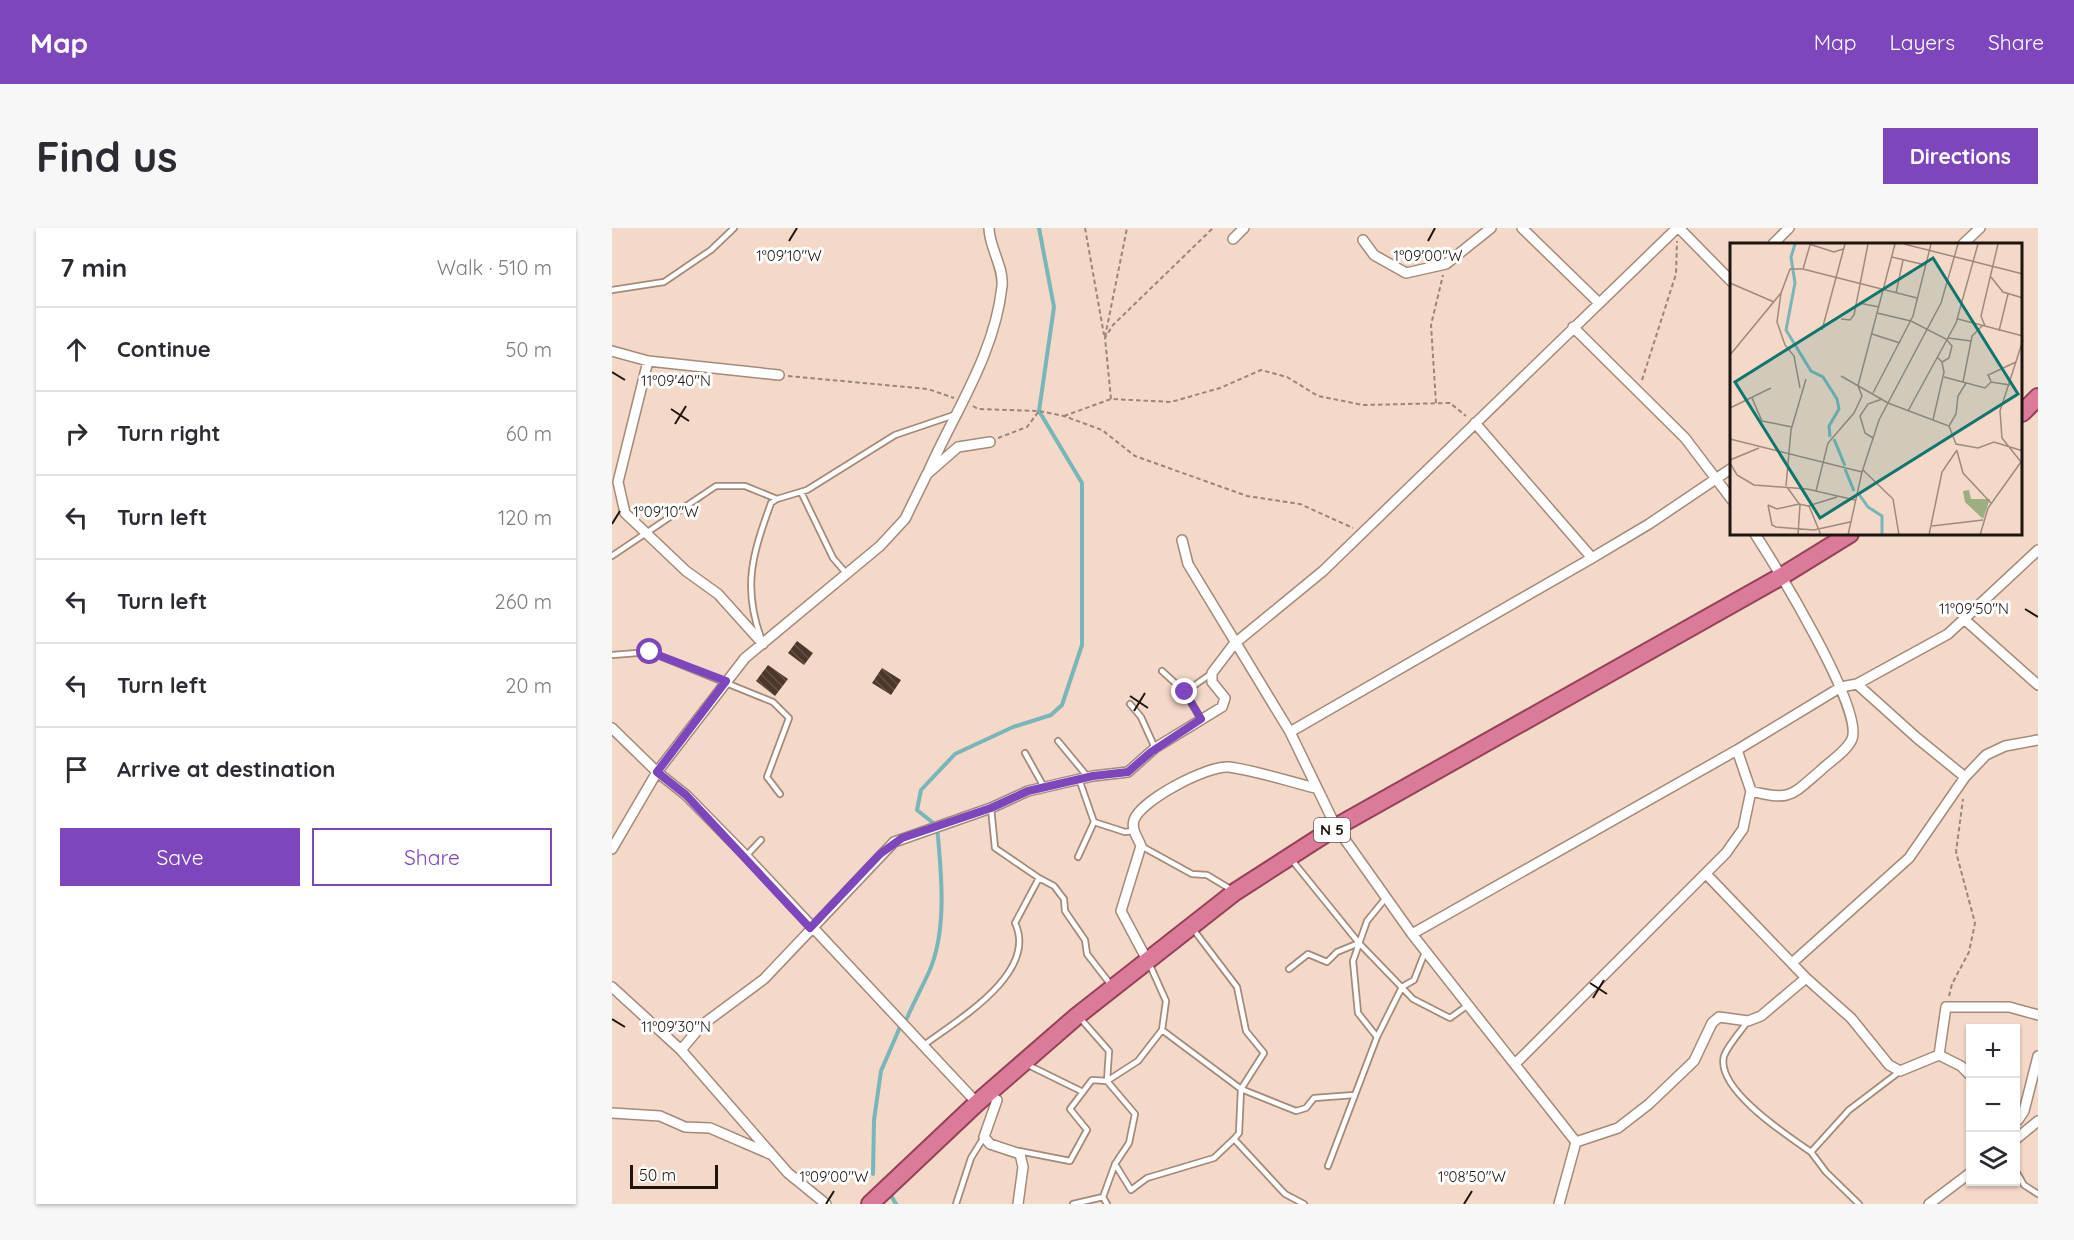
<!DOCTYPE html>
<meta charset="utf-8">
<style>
:root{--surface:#fff;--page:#f7f7f7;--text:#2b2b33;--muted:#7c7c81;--line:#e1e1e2;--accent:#7e46bd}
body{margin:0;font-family:Quicksand,sans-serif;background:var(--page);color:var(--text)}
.controls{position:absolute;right:18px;bottom:18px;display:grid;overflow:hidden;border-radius:0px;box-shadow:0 2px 4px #0004}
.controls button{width:54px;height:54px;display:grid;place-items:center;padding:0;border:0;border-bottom:2px solid var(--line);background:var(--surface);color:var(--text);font:30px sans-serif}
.scale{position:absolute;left:18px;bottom:15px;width:88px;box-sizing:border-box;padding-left:6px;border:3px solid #1f1510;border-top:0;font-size:16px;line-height:21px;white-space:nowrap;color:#1f1510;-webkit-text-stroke:4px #fff;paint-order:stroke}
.stop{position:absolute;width:18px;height:18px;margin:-14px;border:4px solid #7e46bd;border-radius:50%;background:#fff}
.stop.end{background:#7e46bd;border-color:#fff;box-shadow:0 2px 6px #0008}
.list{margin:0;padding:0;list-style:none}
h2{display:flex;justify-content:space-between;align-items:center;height:78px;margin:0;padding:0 24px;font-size:26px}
h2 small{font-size:20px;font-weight:400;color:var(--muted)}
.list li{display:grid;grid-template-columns:39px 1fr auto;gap:18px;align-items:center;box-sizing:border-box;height:84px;padding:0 24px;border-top:2px solid var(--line)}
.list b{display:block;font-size:22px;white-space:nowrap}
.list em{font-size:20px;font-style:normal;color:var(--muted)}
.actions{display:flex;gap:12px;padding:18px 24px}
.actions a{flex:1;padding:14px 0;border:2px solid var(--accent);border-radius:0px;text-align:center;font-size:21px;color:var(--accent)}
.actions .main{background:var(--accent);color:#fff}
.icon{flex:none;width:33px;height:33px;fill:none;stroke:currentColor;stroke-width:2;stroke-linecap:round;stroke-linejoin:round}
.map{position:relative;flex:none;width:1426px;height:976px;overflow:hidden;border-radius:0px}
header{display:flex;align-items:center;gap:36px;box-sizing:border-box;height:84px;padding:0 30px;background:var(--accent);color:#fff}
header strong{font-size:28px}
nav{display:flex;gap:33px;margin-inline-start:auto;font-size:21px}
.intro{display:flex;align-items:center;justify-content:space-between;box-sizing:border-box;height:144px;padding:0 36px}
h1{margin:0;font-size:42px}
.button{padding:15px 27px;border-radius:0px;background:var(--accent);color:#fff;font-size:21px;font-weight:700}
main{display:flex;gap:36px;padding:0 36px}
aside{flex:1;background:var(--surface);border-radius:0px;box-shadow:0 2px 4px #0004}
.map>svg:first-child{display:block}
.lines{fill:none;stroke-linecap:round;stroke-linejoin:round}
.stream{stroke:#77b6b9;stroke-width:4}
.building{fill:url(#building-back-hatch)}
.service-casing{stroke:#a38a7a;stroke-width:8}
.minor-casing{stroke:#a38a7a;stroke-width:12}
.trunk-casing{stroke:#944159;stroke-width:20}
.path{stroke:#9a867a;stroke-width:2;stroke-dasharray:4.5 3;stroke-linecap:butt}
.service{stroke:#fff;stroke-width:4.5}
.minor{stroke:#fff;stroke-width:9}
.trunk{stroke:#dc7a9a;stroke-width:16}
.route{stroke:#7e46bd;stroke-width:8}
.ticks{fill:none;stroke:#1f1510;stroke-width:2}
.labels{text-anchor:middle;stroke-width:6;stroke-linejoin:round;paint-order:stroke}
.shield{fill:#fff;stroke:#625b58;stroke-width:1.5}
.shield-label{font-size:15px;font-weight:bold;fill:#1f1510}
.inset-river{fill:none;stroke:#77b6b9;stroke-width:3}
.inset-road{fill:none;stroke:#9f8a7e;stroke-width:1.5}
.view{fill:#0f766e;fill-opacity:0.15;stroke:#0f766e;stroke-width:3}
.inset-edge{fill:none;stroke:#1f1510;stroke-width:3}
.ticks-label{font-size:15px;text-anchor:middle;fill:#1f1510;stroke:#fff;stroke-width:6;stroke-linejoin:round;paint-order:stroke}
</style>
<header>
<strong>Map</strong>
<nav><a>Map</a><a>Layers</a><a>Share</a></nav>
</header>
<div class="intro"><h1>Find us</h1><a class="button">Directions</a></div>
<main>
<aside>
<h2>7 min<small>Walk · 510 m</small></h2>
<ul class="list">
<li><svg class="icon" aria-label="ahead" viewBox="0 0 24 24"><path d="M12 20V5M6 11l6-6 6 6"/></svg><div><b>Continue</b></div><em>50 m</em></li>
<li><svg class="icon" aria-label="right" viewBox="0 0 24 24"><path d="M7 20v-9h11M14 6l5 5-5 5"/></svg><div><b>Turn right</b></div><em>60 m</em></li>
<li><svg class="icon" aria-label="left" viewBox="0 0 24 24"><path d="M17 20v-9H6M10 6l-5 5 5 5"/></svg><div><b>Turn left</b></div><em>120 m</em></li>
<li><svg class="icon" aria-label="left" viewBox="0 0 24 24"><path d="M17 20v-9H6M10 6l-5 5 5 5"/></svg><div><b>Turn left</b></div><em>260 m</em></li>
<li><svg class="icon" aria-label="left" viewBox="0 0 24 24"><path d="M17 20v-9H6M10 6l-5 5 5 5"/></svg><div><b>Turn left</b></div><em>20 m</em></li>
<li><svg class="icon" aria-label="arrive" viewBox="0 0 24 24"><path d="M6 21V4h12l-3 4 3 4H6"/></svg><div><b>Arrive at destination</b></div></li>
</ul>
<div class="actions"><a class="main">Save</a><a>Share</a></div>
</aside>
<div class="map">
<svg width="1426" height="976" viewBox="0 0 1426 976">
<defs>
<pattern id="building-back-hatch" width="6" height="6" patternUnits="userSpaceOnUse" patternTransform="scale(1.5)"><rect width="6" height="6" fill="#4d372a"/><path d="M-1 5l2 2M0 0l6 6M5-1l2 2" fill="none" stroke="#635146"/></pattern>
</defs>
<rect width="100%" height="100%" fill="#f4d8c8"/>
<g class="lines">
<path class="stream" d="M295,790C302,774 310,759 317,744C336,701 329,643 325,598L305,582L309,562L343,526L401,499L439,487L450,477L470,417V255L427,183L442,79L427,0
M261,946L262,892L269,843L288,799
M278,966L284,976"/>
</g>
<path class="building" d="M185,413L201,425L192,437L176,425Z
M156,437L176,451L163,468L144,453Z
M270,440L289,452L279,467L260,455Z"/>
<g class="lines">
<defs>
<path id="service" d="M0,62L52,54L99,22L122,0
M189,264L221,330L234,345
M0,328L104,258H133L165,271
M149,410C130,358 141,325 159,275L165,271L195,262L283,207L342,187
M0,427L38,424L161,474L177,490L155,549L168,566
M550,443L573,464L589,491
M573,464L600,445
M518,476L529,489L543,520
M446,513L475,548
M413,525L432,559
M467,551L482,594L513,604L521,603
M379,580L383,620L427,650L442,658L452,671L453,683L473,712L475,726L499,757
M529,618L580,646L595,647L620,662
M134,628L149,612
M466,629L482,594
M679,631L747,715L801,771L838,790L856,777
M581,701L625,759L634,803L652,825L629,861L627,905L622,911L673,966L692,976
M677,741L696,726L715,734L725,724L747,715
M468,790L497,823L495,853L523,886L517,915L503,936L491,969
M1136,793C1129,803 1116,817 1112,828C1103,861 1176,908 1199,924L1237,882L1287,844
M550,802L629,861L684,883L694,880L702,870L742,867
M765,809L790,759L802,752L813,724
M312,817C344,793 427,745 403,695L427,650
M414,836L471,864
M407,923L458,933L475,902L458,881L480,852L495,853L526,833L550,802L554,773L537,735
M1199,924L1214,944L1247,976
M503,936L519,962L535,950L602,930L622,911
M716,938L765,809L746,785L741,733L755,693L773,671
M1404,943L1412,957L1426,966
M344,976L359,930L372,909
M461,976L491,969L495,976"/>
<path id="minor" d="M910,0L986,74
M1067,0L1120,54
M621,11L632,0
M751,12L762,27L794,45L834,36L879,0
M1161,16L1177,0
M1351,16L1368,0
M961,99L1073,210L1120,272
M0,123L36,133L167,147
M36,133L6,254L13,285L74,343L106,366L151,416
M863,195L980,330
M317,242C344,182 383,125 390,58C392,39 377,19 377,0
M570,312L576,336L678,504L724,599L800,706L964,914L947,976
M1352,391L1426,457
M1245,456L1305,510L1353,549
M0,500L45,544L74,567L134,628L365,875
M678,504L980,330L1037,296L1120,240
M1139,563C1178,573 1179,568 1208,543C1217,534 1235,523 1240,511C1252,481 1163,337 1143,306
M0,621L45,544L133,430L268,318L293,291L315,246L346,219L378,214
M1095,647L1194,750L1239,790L1277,837L1288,843L1327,827L1349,838L1358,847
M800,706L1125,522L1229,459L1245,456L1336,406L1426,322
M535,732L509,683L529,618C526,610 519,602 522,592C529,572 596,537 617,539C646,543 675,553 703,560
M1180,735L1297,630L1353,549L1374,527L1393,518L1426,512
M0,759L69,822L176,945L214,976
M69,822L90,797L152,751L282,614L379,580L416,563L481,548L516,544L543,520L610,479L613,470L600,454V445L622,416L711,343L1065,0
M1327,827L1334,779H1397L1426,787
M903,836L1114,625L1131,601L1139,563L1125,522
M377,866L385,872L372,909L378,916L408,926L411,939L406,976
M0,885L48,888L73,899L98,900L158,926
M1406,892L1412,883L1426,828
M1404,911L1426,893
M964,914L1006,900L1037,876L1082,833L1100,795L1107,789L1136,793L1149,788L1194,750
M1317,976L1358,945"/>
<path id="trunk" d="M1410,185L1426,169
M258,976L365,875L465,788L623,664L724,599L1170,348L1238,306"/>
</defs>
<use href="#service" class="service-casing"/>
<use href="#minor" class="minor-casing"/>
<use href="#trunk" class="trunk-casing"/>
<path class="path" d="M473,0L492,107
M493,109L515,0
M176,148L316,161L342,170
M1030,152L1064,46L1065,13
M499,171L493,110L501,97L601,0
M824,175L819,97L831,47
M361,178L366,181L427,183L452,188L490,202L523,228L635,268L688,276L741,300
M452,188L499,171L559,174L608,160L649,142L675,149L706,168L751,177L838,175L854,188
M386,210L415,199L427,183
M1337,768L1340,756L1357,724L1363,695L1344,624L1351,571"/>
<use href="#service" class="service"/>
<use href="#minor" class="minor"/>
<use href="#trunk" class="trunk"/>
</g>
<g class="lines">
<path class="route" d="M38,424L114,453L45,544L74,567L198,700L268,626L290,610L379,580L416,563L481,548L516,544L539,524L589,491L573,464"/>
</g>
<path class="ticks" d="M177,13L185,0M816,13L823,0M0,144L13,152M59,181L77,193M63,196L74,178M0,296L8,283M1413,381L1426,389M518,468L536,480M522,483L533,465M978,755L995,766M981,770L992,752M0,791L13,799M214,976L222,963M852,976L860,963"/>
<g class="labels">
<rect class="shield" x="702" y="590" width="36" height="24" rx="4.5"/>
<g class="shield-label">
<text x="720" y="607">N 5</text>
</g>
</g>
<g transform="translate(1118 15)">
<rect width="292" height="292" fill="#f4d8c8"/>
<path d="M239,247L241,256H260L253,276L235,259L233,248Z" fill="#9caf83"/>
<path class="inset-river" d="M65,1L61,14L65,40L56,87L81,128L93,134L107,156L109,166L99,183L100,194M104,196L115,223M115,226L124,248M128,250L138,264L152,273V292"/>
<path class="inset-road" d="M79,1L104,9L113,6M174,1L293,31M162,14L195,22M73,26L80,2M261,34L273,49L293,55M0,40L44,59M51,50L47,79L55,102L64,113L70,145M166,50L173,17M129,60L149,64M147,70L181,78L216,96L222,103L219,115L212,119M111,76L120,77L124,72L138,1M228,76L293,93M255,83L251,73L268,1M92,87L115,1M269,88L278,51M142,91L170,100M218,95L241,98M0,112L51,50L60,26H73L187,55M111,133L158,160L219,183L226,201L248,205L264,199L293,208M214,134L255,145L261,139L280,142M261,138L258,132L286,119M233,139L242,93L253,82M143,150L183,73L201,1M22,155L32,178L62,184M0,165L41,145M178,168L226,80L248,1M203,177L214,129L212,119L207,114M219,183L226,171L228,153L236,140M143,195L135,190L130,173L138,161L152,156M0,196L132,229M227,208L233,230L261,260M0,217L29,205M291,219L272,195L270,168L293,97M0,220L7,232L24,242L77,246L125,257M133,227L163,256L169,292M56,243L61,187L76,136M57,244L70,262L68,292M86,248L98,200L124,170L132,153L128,143L165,1M38,262L42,282L46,284L84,287L120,279M38,262L47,266L69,261L78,263L107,254M79,263L91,292M202,283L253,277M118,292L132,229L149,177L211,60L228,1M199,292L212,229L227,207M250,292L258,265L291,219"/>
<path class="view" d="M203,15L288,151L90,275L5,139Z"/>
<rect width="292" height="292" class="inset-edge"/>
</g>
<g class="ticks-label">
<text x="177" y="33">1°09'10"W</text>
<text x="816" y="33">1°09'00"W</text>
<text x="64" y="158">11°09'40"N</text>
<text x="54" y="289">1°09'10"W</text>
<text x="1362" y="386">11°09'50"N</text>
<text x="64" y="804">11°09'30"N</text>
<text x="222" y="954">1°09'00"W</text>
<text x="860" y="954">1°08'50"W</text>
</g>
</svg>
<div class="controls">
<button>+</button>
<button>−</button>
<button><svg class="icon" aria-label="layers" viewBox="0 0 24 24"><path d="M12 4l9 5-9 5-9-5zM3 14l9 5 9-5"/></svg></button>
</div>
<div class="scale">50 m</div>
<div class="stop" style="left:38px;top:424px"></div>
<div class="stop end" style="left:573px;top:464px"></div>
</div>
</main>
